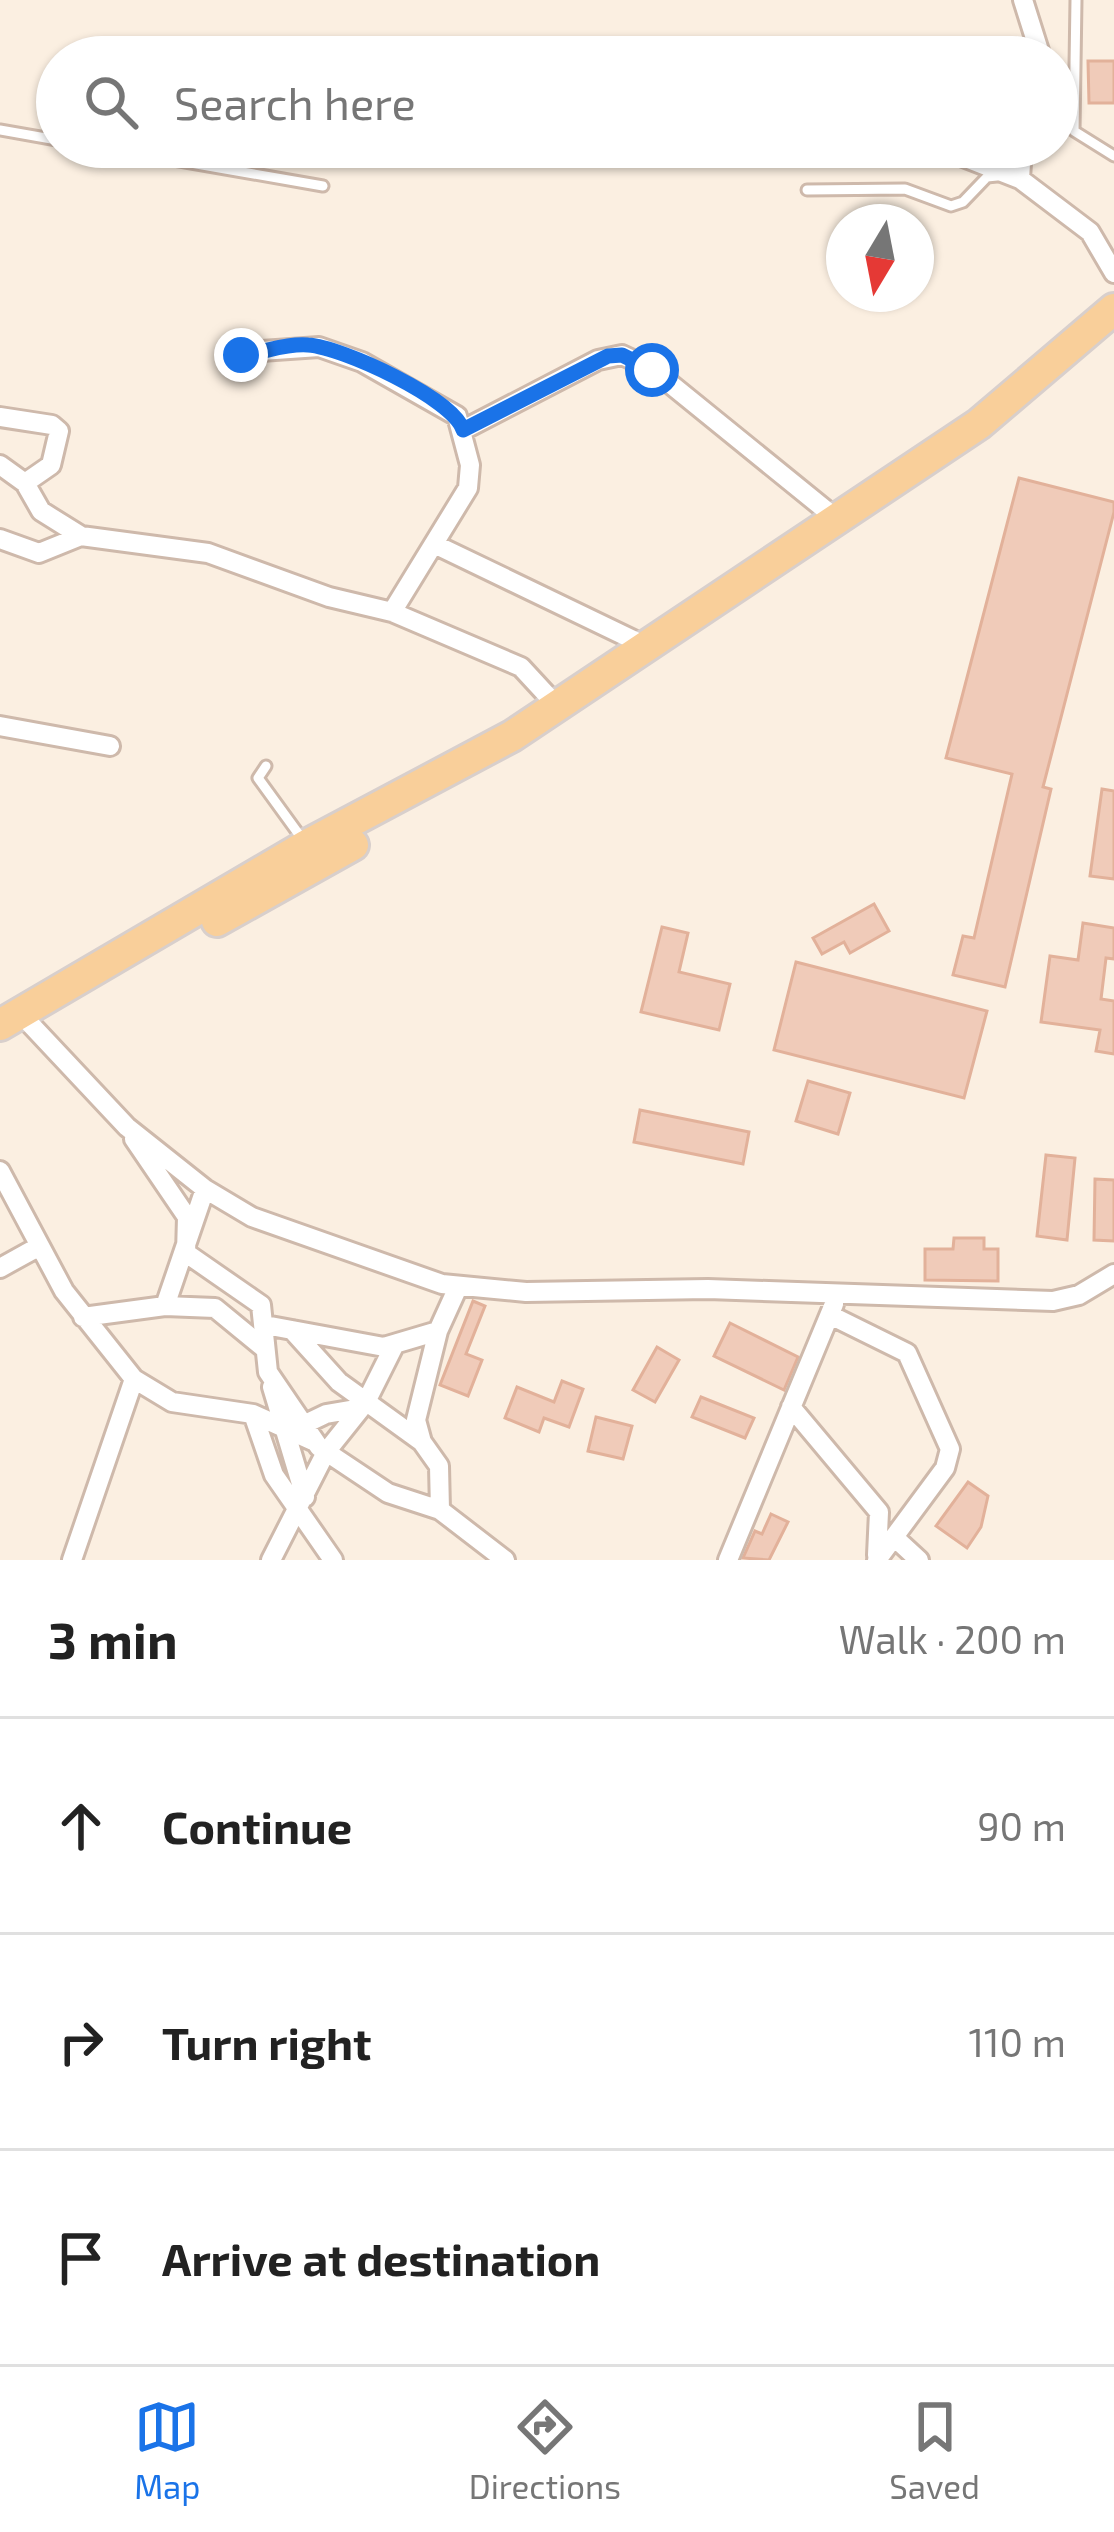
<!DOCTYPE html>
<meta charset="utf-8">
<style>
:root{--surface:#fff;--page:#f6f6f6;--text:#222;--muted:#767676;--line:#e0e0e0;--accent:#1a73e8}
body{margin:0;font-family:"Exo 2",sans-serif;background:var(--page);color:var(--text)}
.compass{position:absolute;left:826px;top:204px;width:108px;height:108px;border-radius:50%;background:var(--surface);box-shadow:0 3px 9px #0004;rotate:190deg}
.stop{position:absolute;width:36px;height:36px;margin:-27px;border:9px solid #1a73e8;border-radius:50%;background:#fff}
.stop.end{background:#1a73e8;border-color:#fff;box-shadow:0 3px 12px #0008}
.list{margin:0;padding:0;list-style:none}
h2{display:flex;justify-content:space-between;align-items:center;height:156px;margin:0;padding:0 48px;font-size:51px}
h2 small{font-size:39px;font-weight:400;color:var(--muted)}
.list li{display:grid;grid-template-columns:78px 1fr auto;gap:36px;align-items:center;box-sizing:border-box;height:216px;padding:0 48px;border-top:3px solid var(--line)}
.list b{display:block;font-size:45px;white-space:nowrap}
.list em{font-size:39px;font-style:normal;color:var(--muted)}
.icon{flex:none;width:66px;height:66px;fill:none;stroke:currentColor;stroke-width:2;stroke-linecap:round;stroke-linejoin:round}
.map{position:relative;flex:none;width:1114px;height:1560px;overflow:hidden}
.search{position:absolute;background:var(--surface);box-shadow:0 3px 9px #0004;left:36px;right:36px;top:36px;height:132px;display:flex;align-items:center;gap:30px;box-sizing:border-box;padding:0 42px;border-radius:66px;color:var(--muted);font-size:45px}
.sheet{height:804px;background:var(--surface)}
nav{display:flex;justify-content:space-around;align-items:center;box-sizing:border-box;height:168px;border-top:3px solid var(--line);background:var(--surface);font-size:33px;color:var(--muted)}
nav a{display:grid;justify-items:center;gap:6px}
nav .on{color:var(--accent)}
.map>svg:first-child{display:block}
.building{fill:#f0cbb9;stroke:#e2b19a;stroke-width:3}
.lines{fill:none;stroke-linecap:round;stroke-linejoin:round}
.lane-casing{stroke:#ceb9ab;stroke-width:15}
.street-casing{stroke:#ceb9ab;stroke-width:24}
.primary-casing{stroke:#d8cfcc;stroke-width:36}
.lane{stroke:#fff;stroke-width:9}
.street{stroke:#fff;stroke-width:18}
.primary{stroke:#f9cf9a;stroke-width:30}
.route{stroke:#1a73e8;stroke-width:15}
</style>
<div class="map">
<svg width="1114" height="1560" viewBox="0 0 1114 1560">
<rect width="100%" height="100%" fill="#fbefe1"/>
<path class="building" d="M1088,61H1114V103H1089Z
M1019,478L1114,502V512L1043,787L1051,789L1005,987L953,975L963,936L974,938L1012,774L946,758Z
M1102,789L1114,791V879L1090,876Z
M874,904L889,931L850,953L844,942L822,954L813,938Z
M1083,923L1114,928V959L1106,958L1101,999L1114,1001V1054L1096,1051L1100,1030L1041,1022L1050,956L1078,960Z
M662,927L688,933L679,972L730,984L719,1030L641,1012Z
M796,962L987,1011L964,1098L774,1050Z
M808,1081L850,1093L838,1134L796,1121Z
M640,1110L749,1132L743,1164L634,1142Z
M1046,1155L1075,1158L1067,1240L1037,1236Z
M1095,1179L1114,1180V1241L1094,1240Z
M954,1238H984V1249H998V1281L925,1280V1249H953Z
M473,1301L485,1306L466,1354L482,1360L468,1396L440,1385Z
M730,1323L798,1357L784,1390L714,1356Z
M657,1347L679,1360L655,1402L633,1390Z
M562,1381L583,1389L569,1427L544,1418L539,1432L505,1418L517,1387L554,1402Z
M701,1397L754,1418L745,1438L692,1417Z
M596,1417L632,1426L623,1459L588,1451Z
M968,1482L988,1496L981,1527L967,1548L936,1526Z
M771,1514L788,1522L769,1560L743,1558L755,1531L762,1534Z"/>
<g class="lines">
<defs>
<path id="lane" d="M1076,0L1074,131L1114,156
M0,130L57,140
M99,147L323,186
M807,190L905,189L951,206L963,202L987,177L997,176
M266,766L258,778L303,840"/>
<path id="street" d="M1023,0L1041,57
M938,147L1020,179
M1022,147L1020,179L1090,232L1114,273
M231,353L319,347L362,362L457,416L470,465L468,488L392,612
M0,417L52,425L59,431L51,465L25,483
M463,430L598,360L622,355L652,369L838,520
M0,465L25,483L41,511L81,536
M0,539L39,553L81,536L208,553L329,597L392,612L521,667L557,706
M434,544L648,647
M0,726L110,746
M20,1013L127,1127L205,1189L252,1217L442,1284L526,1292L708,1289L1053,1301L1079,1295L1114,1274
M134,1139L187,1217L186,1253L261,1305L268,1372L319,1447L388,1493L440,1510L505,1560
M0,1171L64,1291L134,1379L172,1402L253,1414L313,1441
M0,1268L38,1247
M165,1306L205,1189
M830,1315L907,1353L950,1449L945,1468L877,1560
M83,1317L165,1306L215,1308L265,1349
M265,1325L384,1347L438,1331L458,1287
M292,1330L339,1382L422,1442
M438,1331L416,1420L422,1442L439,1466L440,1510
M272,1387L305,1497
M791,1407L879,1512L877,1555
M253,1414L274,1475L333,1560
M303,1425L326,1414L361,1408
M894,1537L919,1560
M72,1560L134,1379
M271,1560L326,1452L366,1402L394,1346
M728,1560L834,1304"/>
<path id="primary" d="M217,921L353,845
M0,1025L307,845L512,736L979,424L1114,309"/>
</defs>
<use href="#lane" class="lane-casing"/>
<use href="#street" class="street-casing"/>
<use href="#primary" class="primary-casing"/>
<use href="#lane" class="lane"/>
<use href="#street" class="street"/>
<use href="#primary" class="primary"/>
</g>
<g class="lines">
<path class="route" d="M241,355C263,353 286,343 308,345C342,347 454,399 463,430L608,356L622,355L652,370"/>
</g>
</svg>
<svg class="compass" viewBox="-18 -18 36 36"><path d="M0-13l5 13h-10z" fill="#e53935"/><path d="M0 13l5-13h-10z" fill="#767676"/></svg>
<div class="stop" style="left:652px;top:370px"></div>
<div class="stop end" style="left:241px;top:355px"></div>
<div class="search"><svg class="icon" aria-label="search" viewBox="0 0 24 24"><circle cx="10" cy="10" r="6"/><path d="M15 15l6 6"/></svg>Search here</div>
</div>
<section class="sheet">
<h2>3 min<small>Walk · 200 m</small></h2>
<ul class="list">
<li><svg class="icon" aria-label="ahead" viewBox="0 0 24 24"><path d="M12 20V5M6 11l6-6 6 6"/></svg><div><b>Continue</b></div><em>90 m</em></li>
<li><svg class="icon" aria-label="right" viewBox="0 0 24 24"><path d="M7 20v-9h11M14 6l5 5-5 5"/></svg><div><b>Turn right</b></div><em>110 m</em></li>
<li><svg class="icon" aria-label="arrive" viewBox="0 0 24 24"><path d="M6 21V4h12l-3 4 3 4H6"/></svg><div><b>Arrive at destination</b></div></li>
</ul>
</section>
<nav>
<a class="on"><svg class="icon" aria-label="map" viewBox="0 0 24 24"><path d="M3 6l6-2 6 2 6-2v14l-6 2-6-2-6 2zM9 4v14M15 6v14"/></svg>Map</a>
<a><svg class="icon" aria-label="directions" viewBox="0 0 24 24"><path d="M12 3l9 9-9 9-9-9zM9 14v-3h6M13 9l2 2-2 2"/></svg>Directions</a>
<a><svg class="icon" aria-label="saved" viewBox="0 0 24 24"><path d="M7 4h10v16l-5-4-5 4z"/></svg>Saved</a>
</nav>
